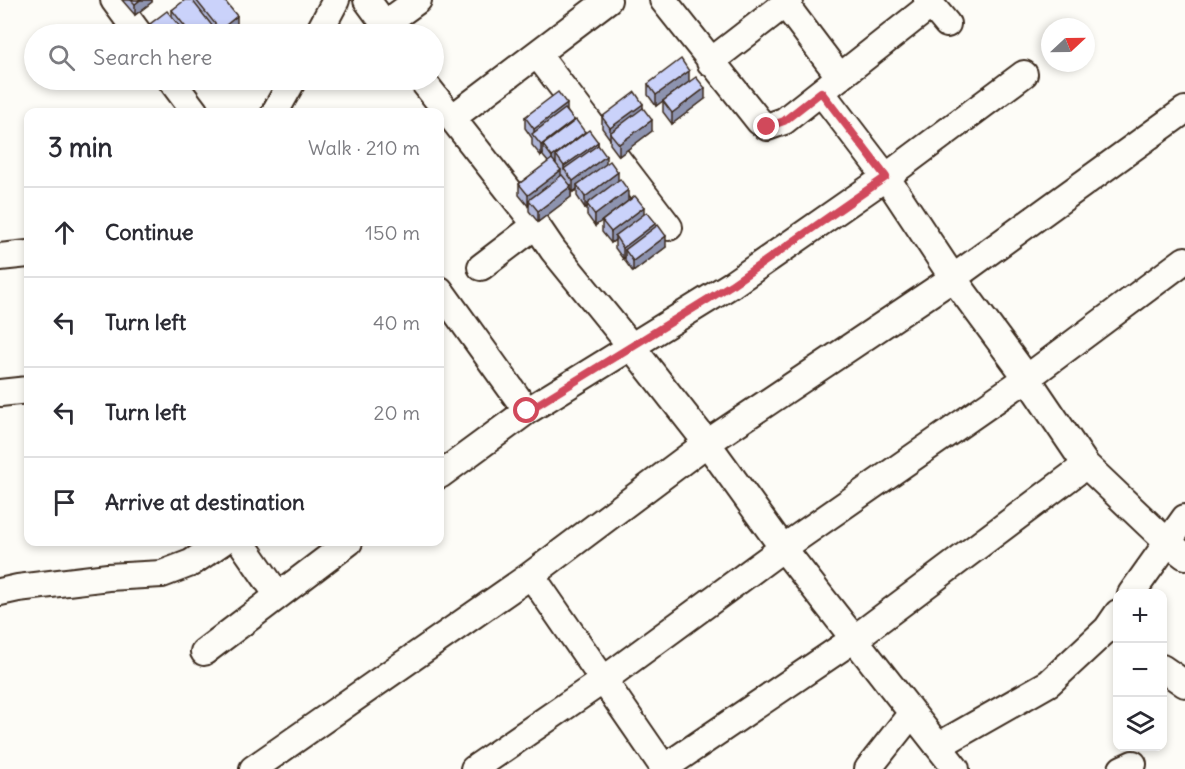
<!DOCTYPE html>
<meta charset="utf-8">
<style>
:root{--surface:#fff;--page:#f2f2f3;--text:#2b2b33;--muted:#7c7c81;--line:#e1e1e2}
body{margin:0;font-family:Delius,sans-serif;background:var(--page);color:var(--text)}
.controls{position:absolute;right:18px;bottom:18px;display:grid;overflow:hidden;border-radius:12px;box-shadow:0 3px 9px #0003}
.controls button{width:54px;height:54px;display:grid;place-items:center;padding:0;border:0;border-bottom:2px solid var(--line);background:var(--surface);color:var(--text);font:30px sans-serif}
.compass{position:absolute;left:1041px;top:18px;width:54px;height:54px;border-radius:50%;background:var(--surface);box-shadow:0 3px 9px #0003;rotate:68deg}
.stop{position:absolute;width:18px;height:18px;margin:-14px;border:4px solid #d1495b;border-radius:50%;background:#fff}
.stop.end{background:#d1495b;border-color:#fff;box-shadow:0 2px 6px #0008}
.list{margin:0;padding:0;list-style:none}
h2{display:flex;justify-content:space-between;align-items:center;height:78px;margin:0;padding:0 24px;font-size:26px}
h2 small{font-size:20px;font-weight:400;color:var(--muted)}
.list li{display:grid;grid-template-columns:39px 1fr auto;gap:18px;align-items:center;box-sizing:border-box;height:90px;padding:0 24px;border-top:2px solid var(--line)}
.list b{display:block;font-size:22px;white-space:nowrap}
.list em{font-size:20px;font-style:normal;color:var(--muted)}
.icon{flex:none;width:33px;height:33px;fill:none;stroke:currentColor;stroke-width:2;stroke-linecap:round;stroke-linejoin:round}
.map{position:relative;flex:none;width:1185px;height:769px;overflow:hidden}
.search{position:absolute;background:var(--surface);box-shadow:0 3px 9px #0003;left:24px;top:24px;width:420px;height:66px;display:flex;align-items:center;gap:15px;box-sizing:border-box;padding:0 21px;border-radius:33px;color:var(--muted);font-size:22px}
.panel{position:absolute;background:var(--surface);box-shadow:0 3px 9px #0003;left:24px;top:108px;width:420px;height:438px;border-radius:12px}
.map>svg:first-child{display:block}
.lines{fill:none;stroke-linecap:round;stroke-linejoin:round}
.minor-casing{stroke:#3b2a1e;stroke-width:30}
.minor{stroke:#fdfcf7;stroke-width:26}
.wall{fill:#aeb5d7;stroke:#3b2a1e;stroke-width:1.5}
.shaded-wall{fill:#8d93af;stroke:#3b2a1e;stroke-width:1.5}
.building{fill:#cad2fa;stroke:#3b2a1e;stroke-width:1.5}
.route{stroke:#d1495b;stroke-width:8}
</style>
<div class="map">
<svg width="1185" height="769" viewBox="0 0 1185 769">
<rect width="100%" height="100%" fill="#fdfcf7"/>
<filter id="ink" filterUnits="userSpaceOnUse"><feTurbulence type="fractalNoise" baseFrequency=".0167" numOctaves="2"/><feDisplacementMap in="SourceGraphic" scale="12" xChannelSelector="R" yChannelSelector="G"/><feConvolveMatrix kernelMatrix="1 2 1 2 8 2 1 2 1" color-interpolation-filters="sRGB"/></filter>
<g filter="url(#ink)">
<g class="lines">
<defs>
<path id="minor" d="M114,0L139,34
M367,0L392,34
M663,0L759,121L767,127L784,121L931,5
M927,0L947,24
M785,4L840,77
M385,24L418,0
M318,34L336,0
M537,54L669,227
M710,62L790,0
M171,80L195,112
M422,80L536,225L553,250L631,346L707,443L783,548L956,769
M275,112L293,80
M452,118L608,0
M0,257L28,254
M481,267L536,225
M440,290L527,411
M0,393L28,390
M1086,465L1167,542L1185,556
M440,475L527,411L731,285L886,177L1024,74
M241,542L277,594
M531,575L664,768L854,639L1086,465L1027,378L953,278L886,177L821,92
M0,592L18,588L108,577L162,574L191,563L222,542
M1131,594L1185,518
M204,652L349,542
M1162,668L1185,684
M938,746L1049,683L1107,629L1118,613
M253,769L531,575L707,443L953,278L1185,110
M474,769L602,681L783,548L1027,378L1185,260
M868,769L912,713
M1122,769L1133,764"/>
</defs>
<use href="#minor" class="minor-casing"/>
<use href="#minor" class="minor"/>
</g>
<path class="wall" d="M122,0H152V2L135,15Z
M192,0H224L237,27L228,34H150V24L172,17V10L192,1Z
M689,71L656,106L648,95V84Z
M705,99L672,124L663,112V101Z
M643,108L652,131L619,156L610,144V139L602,128V117Z
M567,111L574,122L585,134L598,142L595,226L587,215V207L585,208L577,196V189L573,192L571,189V197L538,222L529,211V205L528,206L519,195V184L548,162L543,156V154L541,156L532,145V138L525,128V117Z
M644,214L656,226L666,247L633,272L625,261V257L623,259L615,248V240L611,243L602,232V221Z"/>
<path class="shaded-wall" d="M140,0H152V2L135,15V4Z
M237,16V27L228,34H220V30Z
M689,71V82L656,106V95Z
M705,88V99L672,124V113Z
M567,104V115L534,136V129Z
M643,104V115L610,133V140V128Z
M574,120V131L543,145V154L541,156V145Z
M652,120V131L619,156V144Z
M585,132V143L556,155V165L552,168V157Z
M598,142V153L564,170V166Z
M606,156V167L577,185V189L573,192V181Z
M561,170V181L529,200V205L528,206V195Z
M618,172V183L587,204V207L585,208V197Z
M571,186V197L538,222V211Z
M628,190V201L595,226V215Z
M644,207V218L615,236V240L611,243V232Z
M656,223V234L625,250V257L623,259V248Z
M666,236V247L633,272V261Z"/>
<path class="building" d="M131,0H140L135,4Z
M185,0H192L217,32L213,34H191L172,10Z
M196,0H224L237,16L220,30Z
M167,11L186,34H158L150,24Z
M681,59L689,71L656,95L648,84Z
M696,77L705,88L672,113L663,101Z
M558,92L567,104L534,129L525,117Z
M635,92L643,104L610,128L602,117Z
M643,108L652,120L619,144L610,133Z
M565,109L574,120L541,145L532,134Z
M576,120L585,132L552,157L543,145Z
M589,130L598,142L564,166L556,155Z
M598,145L606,156L573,181L564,169Z
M552,159L561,170L528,195L519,184Z
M610,161L618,172L585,197L577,185Z
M562,175L571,186L538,211L529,200Z
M620,179L628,190L595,215L587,204Z
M635,196L644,207L611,232L602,221Z
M647,212L656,223L623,248L615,236Z
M658,225L666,236L633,261L625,250Z"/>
</g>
<g class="lines" filter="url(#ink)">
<path class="route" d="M527,411L731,285L886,177L821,92L784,121L767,127"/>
</g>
</svg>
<div class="controls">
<button>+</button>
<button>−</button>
<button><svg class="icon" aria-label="layers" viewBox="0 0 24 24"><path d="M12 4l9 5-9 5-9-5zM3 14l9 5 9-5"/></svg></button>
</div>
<svg class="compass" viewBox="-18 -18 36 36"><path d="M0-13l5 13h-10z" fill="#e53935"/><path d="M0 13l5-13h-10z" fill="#7c7c81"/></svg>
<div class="stop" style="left:527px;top:411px"></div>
<div class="stop end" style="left:767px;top:127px"></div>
<div class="search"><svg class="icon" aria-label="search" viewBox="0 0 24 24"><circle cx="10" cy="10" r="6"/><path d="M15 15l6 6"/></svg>Search here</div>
<section class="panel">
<h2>3 min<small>Walk · 210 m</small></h2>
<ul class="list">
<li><svg class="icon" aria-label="ahead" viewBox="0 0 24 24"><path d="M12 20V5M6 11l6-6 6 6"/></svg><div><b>Continue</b></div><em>150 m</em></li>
<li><svg class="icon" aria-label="left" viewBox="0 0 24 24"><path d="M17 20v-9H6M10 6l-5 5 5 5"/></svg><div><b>Turn left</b></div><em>40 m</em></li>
<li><svg class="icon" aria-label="left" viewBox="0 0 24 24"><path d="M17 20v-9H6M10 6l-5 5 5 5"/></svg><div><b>Turn left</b></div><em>20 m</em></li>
<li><svg class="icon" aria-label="arrive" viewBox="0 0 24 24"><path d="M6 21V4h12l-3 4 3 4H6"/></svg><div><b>Arrive at destination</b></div></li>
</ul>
</section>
</div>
